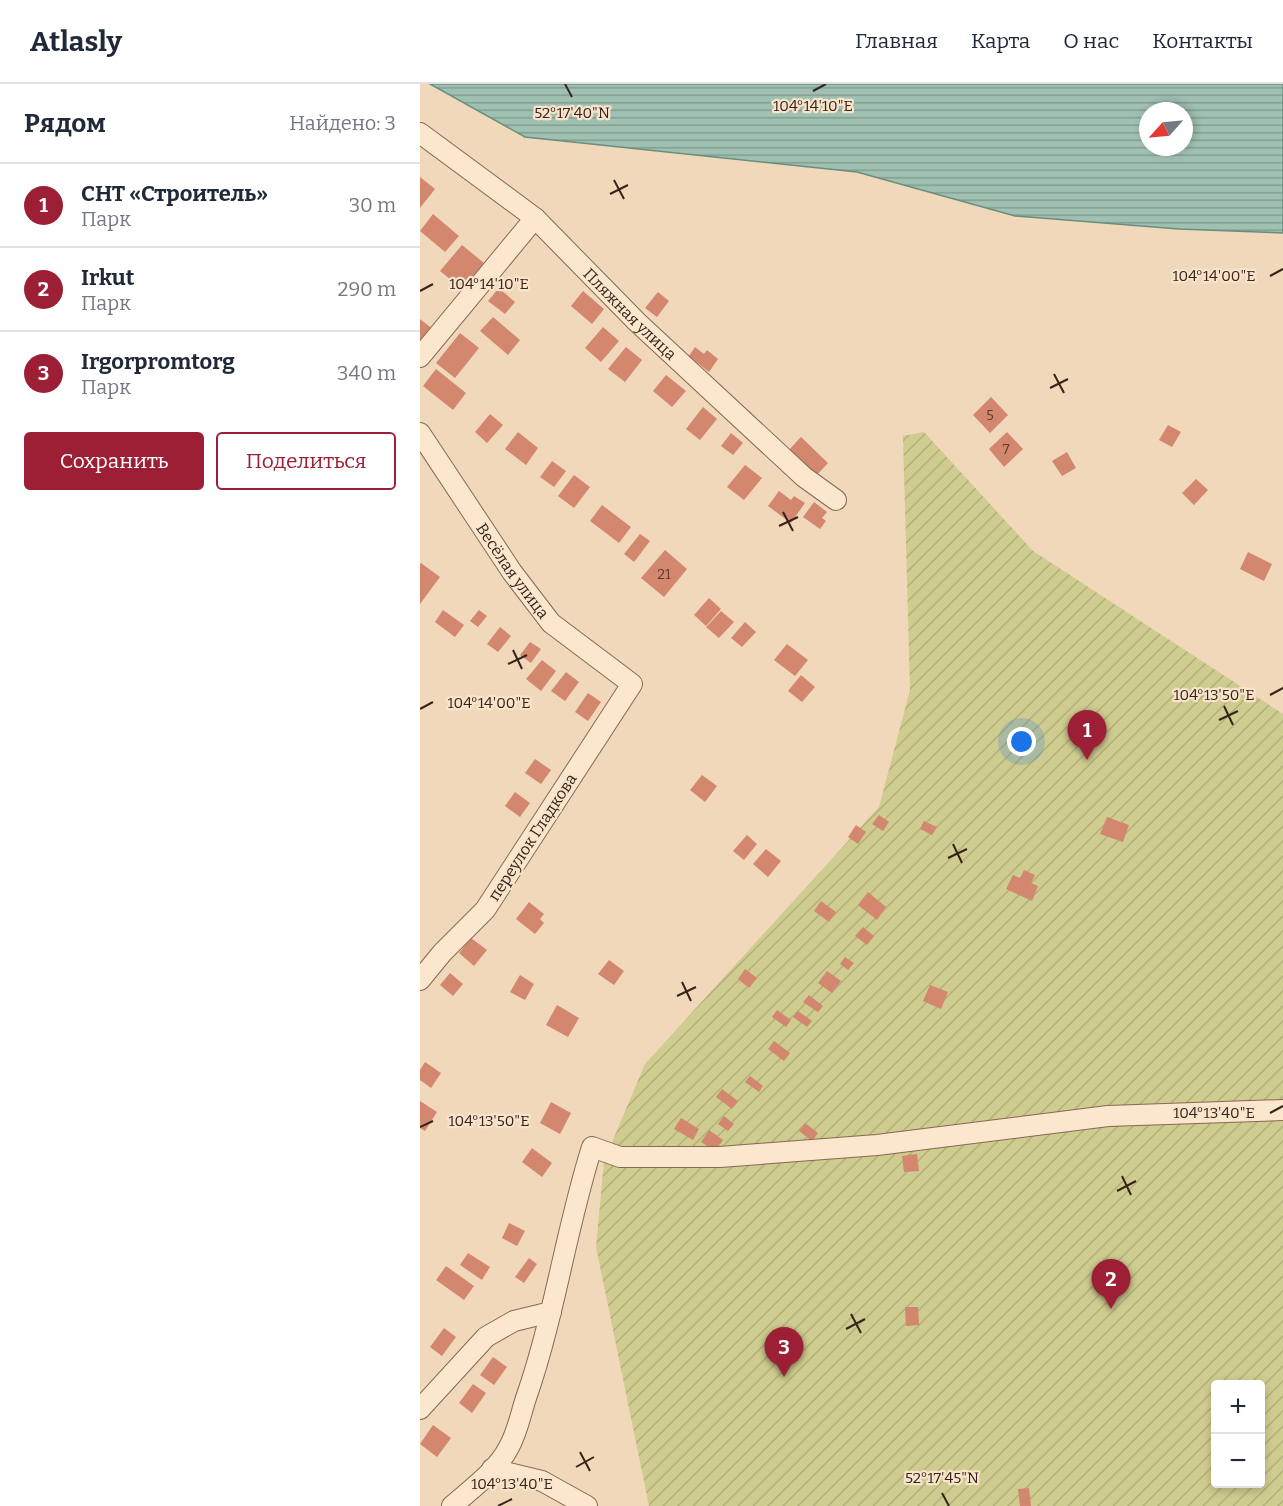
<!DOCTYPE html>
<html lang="ru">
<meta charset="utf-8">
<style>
:root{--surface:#fff;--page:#f2f2f3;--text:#1f2937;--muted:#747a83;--line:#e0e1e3;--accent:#9d1f35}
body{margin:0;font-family:Bitter,serif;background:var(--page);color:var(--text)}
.controls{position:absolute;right:18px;bottom:18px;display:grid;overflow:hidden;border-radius:6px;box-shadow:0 3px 9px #0003}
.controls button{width:54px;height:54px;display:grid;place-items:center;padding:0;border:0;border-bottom:2px solid var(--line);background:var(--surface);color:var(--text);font:30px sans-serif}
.compass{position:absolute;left:719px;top:18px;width:54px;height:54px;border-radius:50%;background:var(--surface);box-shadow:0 3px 9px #0003;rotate:243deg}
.you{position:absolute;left:602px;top:658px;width:21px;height:21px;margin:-15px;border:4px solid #fff;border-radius:50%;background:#1a73e8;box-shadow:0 0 0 9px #1a73e833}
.badge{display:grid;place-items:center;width:39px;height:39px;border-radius:50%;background:var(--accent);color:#fff;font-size:20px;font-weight:700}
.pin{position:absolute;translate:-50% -50px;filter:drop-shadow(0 2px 3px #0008)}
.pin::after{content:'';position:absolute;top:32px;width:21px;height:18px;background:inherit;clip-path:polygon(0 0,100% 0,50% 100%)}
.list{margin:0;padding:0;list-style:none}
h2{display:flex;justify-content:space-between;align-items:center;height:78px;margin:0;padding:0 24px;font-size:26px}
h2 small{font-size:20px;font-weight:400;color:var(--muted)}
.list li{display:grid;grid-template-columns:39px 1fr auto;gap:18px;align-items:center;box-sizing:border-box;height:84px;padding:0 24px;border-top:2px solid var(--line)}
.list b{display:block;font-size:22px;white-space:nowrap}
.list p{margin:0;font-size:20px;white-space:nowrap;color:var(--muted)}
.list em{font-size:20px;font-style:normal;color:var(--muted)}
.actions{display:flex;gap:12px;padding:18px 24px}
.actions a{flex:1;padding:14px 0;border:2px solid var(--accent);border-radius:6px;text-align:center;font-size:21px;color:var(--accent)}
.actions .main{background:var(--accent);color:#fff}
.map{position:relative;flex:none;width:863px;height:1422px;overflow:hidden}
header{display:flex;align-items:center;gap:36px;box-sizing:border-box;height:84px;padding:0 30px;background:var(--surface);border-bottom:2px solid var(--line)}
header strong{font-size:28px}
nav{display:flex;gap:33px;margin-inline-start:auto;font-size:21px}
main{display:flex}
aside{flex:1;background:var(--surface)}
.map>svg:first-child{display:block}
.garden{fill:url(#garden-furrows);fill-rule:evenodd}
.water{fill:url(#water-rules);stroke:#678f7e;stroke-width:1.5;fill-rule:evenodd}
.building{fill:#d2876e}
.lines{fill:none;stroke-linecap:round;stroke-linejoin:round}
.minor-casing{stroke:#896754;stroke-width:22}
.minor{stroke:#fbe7ce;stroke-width:20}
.ticks{fill:none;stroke:#37231a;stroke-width:2}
.labels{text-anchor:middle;stroke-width:4.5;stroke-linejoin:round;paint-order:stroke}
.number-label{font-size:14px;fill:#5e3c2f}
.street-label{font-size:16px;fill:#37231a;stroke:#f8e4cb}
.ticks-label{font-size:15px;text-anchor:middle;fill:#37231a;stroke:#f8e4cb;stroke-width:4.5;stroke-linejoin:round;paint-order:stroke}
</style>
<header>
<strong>Atlasly</strong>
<nav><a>Главная</a><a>Карта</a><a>О нас</a><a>Контакты</a></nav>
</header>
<main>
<aside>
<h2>Рядом<small>Найдено: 3</small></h2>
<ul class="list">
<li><span class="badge">1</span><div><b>СНТ «Строитель»</b><p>Парк</p></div><em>30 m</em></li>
<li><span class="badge">2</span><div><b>Irkut</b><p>Парк</p></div><em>290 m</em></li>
<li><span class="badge">3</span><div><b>Irgorpromtorg</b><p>Парк</p></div><em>340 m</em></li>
</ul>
<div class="actions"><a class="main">Сохранить</a><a>Поделиться</a></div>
</aside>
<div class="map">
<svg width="863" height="1422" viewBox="0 0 863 1422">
<defs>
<pattern id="garden-furrows" width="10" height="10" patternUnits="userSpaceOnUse" patternTransform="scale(1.5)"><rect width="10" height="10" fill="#cfcc8f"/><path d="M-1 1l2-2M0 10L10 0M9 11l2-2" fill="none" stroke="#b2af7b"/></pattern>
<pattern id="water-rules" width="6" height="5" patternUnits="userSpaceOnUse" patternTransform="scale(1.5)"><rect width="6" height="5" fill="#a0c1b2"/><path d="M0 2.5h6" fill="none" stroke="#839c90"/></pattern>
</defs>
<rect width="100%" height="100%" fill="#f1d8bb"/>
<path class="garden" d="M504,348L613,467L863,630V1422H229L176,1163L184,1077L225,980L459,723L490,606L483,352ZM796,1300H840V1400H796Z"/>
<path class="water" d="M10,0H863V149L759,145L595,132L437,88L105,53ZM728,27H764V63H728Z"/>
<path class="building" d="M0,93L15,105L0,124Z
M13,130L39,152L25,168L0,147Z
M42,161L64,179L42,205L20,187Z
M79,204L95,218L85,230L68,217Z
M163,207L184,225L172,240L151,222Z
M238,208L249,217L237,233L225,224Z
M73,233L100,256L88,271L60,247Z
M0,235L14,246L0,265Z
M183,243L199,257L181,278L165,264Z
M40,249L59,264L35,294L16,279Z
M206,263L222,276L205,298L188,285Z
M275,263L284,270L287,266L298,275L289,288L269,272Z
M16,285L46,309L33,326L3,302Z
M246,291L266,307L252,323L233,307Z
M571,313L588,331L570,349L553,331Z
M283,323L297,335L280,356L266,345Z
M70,330L83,341L67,359L55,348Z
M748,341L761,348L752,363L739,356Z
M98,348L118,364L106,381L85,365Z
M587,348L603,365L584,383L569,365Z
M311,349L323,359L313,371L301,362Z
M381,353L408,379L395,393L368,367Z
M647,368L656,384L642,392L632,377Z
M132,377L146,387L134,403L120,393Z
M325,381L342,394L324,416L307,403Z
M154,391L170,403L154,424L138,412Z
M776,395L788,406L774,421L762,409Z
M359,407L371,416L374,412L385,419L371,439L348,422Z
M394,418L407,428L402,434L406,437L400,445L383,433Z
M182,421L211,443L199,459L170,437Z
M220,450L230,457L214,478L204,470Z
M245,466L267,485L244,513L221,494Z
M828,468L852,480L844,497L820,485Z
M1,479L20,493L0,520V480Z
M289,514L301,525L286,542L274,531Z
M23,526L44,541L35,553L15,538Z
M59,526L67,532L58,543L50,537Z
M301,527L314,538L299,554L286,543Z
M325,538L336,548L322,563L311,554Z
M80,543L91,552L78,568L67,560Z
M110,558L121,565L111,579L100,571Z
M367,560L388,576L375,592L354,576Z
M122,576L136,587L121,607L106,595Z
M146,588L159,598L145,617L131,607Z
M381,591L395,603L382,618L368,607Z
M168,609L181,618L168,637L155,628Z
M115,675L131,686L121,700L105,689Z
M282,691L297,702L285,718L270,706Z
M95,708L110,719L100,733L85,722Z
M459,731L469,738L463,747L452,740Z
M687,733L709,741L703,758L680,750Z
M504,737L517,743L512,751L500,745Z
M436,741L446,748L438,760L428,753Z
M327,751L337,760L324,776L313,767Z
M346,765L361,777L348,793L333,780Z
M604,786L615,791L611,799L618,802L612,817L586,805L593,791L600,794Z
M448,808L466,823L457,836L438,821Z
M401,817L416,828L409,838L394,827Z
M109,818L124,830L120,835L124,839L115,850L96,835Z
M443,843L454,852L447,861L435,852Z
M51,854L67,866L54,882L39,869Z
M425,873L434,879L428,886L420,880Z
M189,876L204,887L194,901L178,890Z
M325,885L337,894L329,904L318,895Z
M407,887L421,897L412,909L398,899Z
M30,889L43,900L33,912L20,901Z
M100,891L114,900L105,916L90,908Z
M510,901L528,908L521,925L503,917Z
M389,911L403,922L398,928L383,918Z
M137,921L159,934L148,953L126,941Z
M357,926L371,936L366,943L352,933Z
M378,927L392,937L387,943L373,933Z
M354,957L370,969L364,977L348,965Z
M5,978L21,989L11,1004L0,996V986Z
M330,992L343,1002L339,1008L325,998Z
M302,1005L318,1017L312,1025L296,1013Z
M0,1017L17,1028L5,1047L0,1044Z
M131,1018L151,1029L140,1050L120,1039Z
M304,1032L314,1040L308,1047L298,1040Z
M261,1034L279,1045L273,1056L254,1045Z
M385,1039L398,1049L392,1057L379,1047Z
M289,1046L303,1056L295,1067L281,1058Z
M112,1064L132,1079L122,1093L102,1078Z
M497,1070L499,1087L484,1088L482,1072Z
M89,1139L105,1147L97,1162L82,1154Z
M48,1169L70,1183L62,1196L40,1181Z
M109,1174L117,1180L104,1199L95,1193Z
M26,1182L54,1202L44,1216L16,1196Z
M485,1223H498L499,1241L486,1242Z
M24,1244L36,1253L22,1272L10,1263Z
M73,1273L87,1283L74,1301L60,1291Z
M53,1300L66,1309L52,1329L39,1319Z
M13,1341L31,1354L17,1373L0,1360Z
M609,1404L611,1422H600L598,1405Z"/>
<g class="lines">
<defs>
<g id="minor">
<path id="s1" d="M0,49L115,134L217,238L384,393L416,416"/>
<path d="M0,273L115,134"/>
<path id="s2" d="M0,349L92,488L131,539L212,600L65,826L22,869L0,896"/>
<path d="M0,1325L66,1253L94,1237L131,1228"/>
<path d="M72,1385L122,1397L167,1422"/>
<path d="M32,1422C51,1405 77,1387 89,1363C98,1347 101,1328 107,1311C135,1230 146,1145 172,1063L200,1073H300L457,1061L688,1032L863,1026"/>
</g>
</defs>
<use href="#minor" class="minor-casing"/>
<use href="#minor" class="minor"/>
</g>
<path class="ticks" d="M145,0L152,13M393,7L406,0M194,96L204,115M190,110L208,101M850,192L863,185M0,207L13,200M634,290L644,309M630,304L648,295M363,428L373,447M359,442L378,433M93,566L102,585M88,580L107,571M850,611L863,604M804,622L813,641M0,625L13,618M799,636L818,627M533,760L542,779M528,774L547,765M262,898L271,917M257,912L276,903M850,1029L863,1022M0,1043L13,1037M702,1092L711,1111M697,1107L716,1097M431,1230L441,1249M426,1245L445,1235M160,1368L170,1387M156,1383L174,1373M522,1409L529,1422M78,1422L92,1415"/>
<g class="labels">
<g class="number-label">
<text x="570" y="336">5</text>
<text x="586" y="370">7</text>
<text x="244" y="495">21</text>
</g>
<g class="street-label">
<text dy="6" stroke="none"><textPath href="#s1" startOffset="278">Пляжная улица</textPath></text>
<text dy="6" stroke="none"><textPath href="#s2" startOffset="166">Весёлая улица</textPath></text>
<text transform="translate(112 753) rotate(-57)" y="6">переулок Гладкова</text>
</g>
</g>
<g class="ticks-label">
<text x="393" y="27">104°14'10"E</text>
<text x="152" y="34">52°17'40"N</text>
<text x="794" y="197">104°14'00"E</text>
<text x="69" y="205">104°14'10"E</text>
<text x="794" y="616">104°13'50"E</text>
<text x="69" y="624">104°14'00"E</text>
<text x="794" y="1034">104°13'40"E</text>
<text x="69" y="1042">104°13'50"E</text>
<text x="522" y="1399">52°17'45"N</text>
<text x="92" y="1405">104°13'40"E</text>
</g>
</svg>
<div class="controls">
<button>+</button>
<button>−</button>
</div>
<svg class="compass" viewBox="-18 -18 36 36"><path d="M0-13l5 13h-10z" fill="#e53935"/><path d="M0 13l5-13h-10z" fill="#747a83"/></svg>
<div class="you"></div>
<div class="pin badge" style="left:667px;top:676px">1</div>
<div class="pin badge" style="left:691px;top:1225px">2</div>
<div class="pin badge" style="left:364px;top:1293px">3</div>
</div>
</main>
